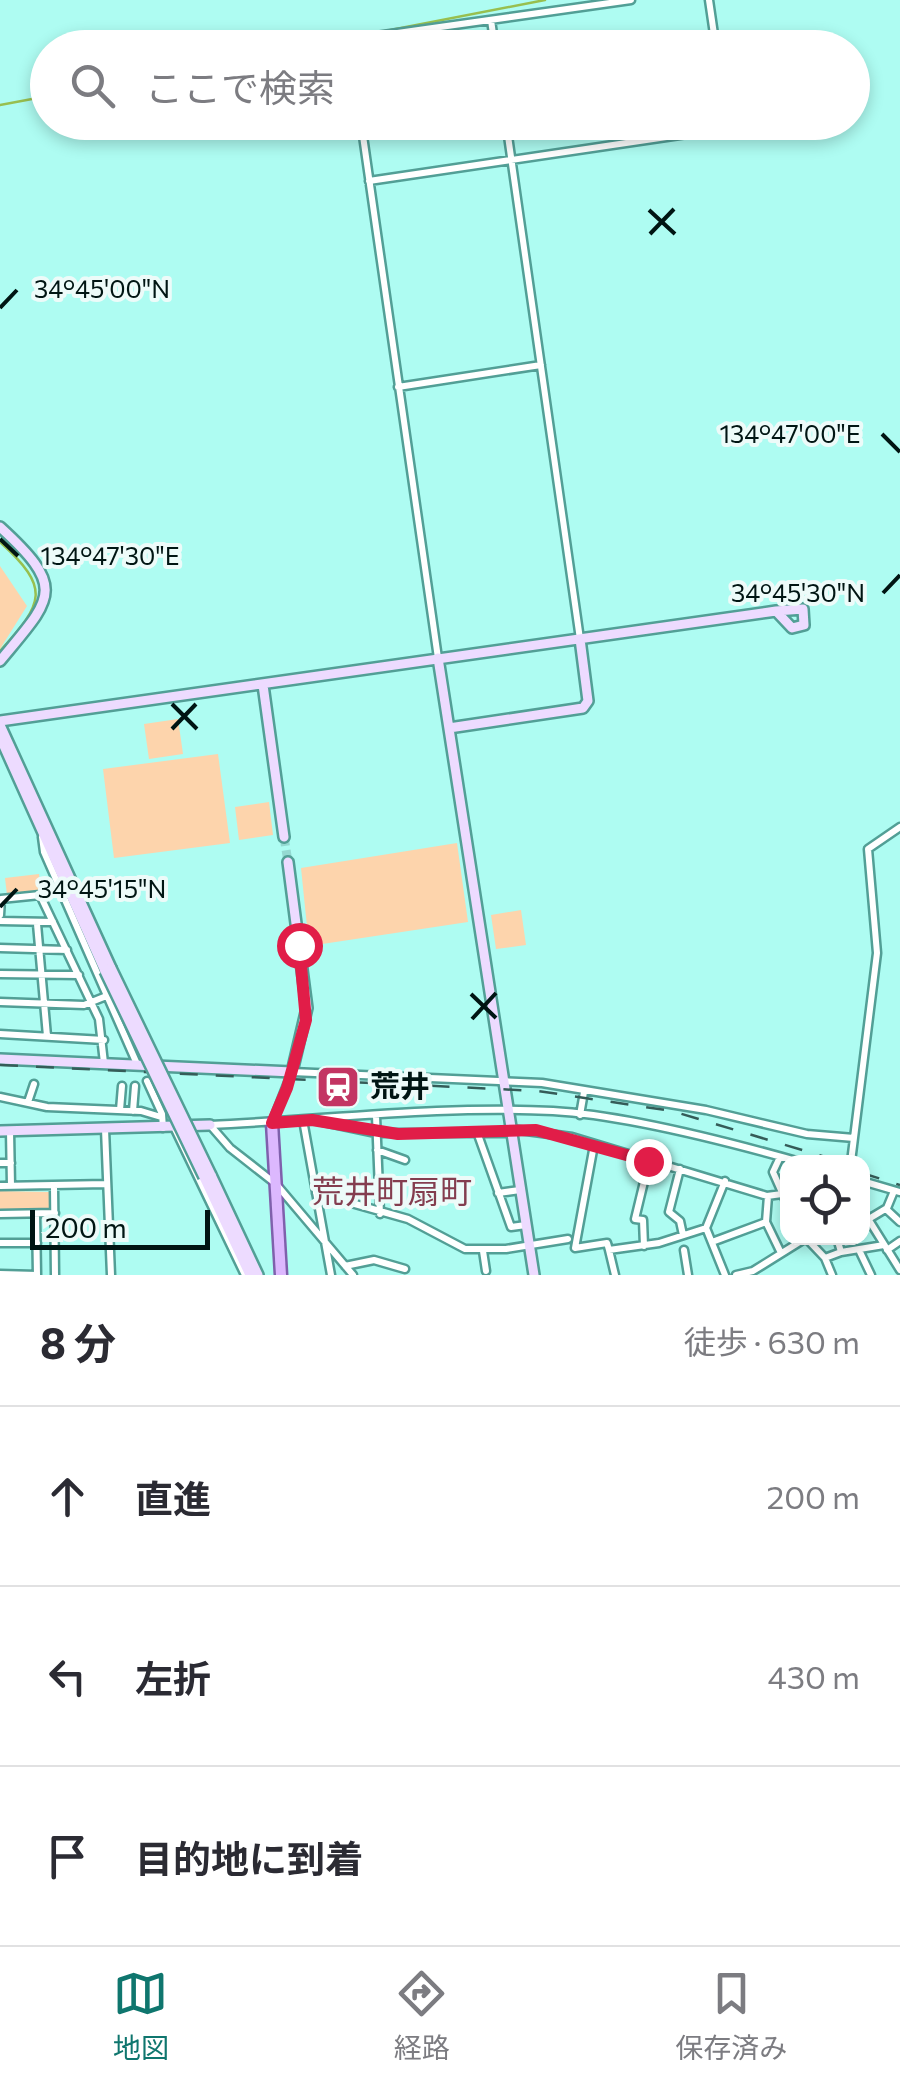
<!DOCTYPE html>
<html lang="ja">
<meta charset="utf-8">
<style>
:root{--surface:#fff;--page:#f2f2f3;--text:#2b2b33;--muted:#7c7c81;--line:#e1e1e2;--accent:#0f766e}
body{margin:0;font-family:Commissioner,"Noto Sans JP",sans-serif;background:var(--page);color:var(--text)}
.controls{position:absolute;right:30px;bottom:30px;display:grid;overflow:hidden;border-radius:20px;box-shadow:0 5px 15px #0003}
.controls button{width:90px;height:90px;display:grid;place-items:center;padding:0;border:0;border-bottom:2px solid var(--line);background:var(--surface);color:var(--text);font:50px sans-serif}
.scale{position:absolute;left:30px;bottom:25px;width:180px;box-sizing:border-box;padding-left:10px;border:5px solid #001513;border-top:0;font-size:28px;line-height:35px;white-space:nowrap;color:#001513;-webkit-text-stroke:8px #edfbf9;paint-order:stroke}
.stop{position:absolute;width:30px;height:30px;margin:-22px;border:8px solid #e11d48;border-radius:50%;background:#fff}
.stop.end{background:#e11d48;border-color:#fff;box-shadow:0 2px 10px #0008}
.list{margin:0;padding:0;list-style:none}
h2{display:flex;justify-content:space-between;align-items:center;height:130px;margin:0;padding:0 40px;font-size:42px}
h2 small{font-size:32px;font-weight:400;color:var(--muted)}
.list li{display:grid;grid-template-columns:65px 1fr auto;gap:30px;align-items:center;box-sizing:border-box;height:180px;padding:0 40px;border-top:2px solid var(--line)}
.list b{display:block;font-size:38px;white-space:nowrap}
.list em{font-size:32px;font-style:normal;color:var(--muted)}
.icon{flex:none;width:55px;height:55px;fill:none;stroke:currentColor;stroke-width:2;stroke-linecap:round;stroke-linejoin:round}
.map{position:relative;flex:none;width:900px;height:1275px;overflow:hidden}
.search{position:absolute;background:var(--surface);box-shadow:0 5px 15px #0003;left:30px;right:30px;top:30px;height:110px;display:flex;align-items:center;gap:25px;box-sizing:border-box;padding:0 35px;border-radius:55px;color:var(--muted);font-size:38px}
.sheet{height:670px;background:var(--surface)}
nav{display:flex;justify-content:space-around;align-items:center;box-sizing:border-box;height:140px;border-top:2px solid var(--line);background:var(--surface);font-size:28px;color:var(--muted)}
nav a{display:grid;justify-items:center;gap:5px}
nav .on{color:var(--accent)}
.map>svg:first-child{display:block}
.green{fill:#fdd4ac}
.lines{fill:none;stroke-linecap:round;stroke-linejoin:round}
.stream{stroke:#98bf4f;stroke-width:2.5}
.secondary-tunnel{stroke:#94d9d1;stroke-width:9;stroke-dasharray:9 4.5;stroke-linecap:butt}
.street-casing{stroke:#529f96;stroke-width:11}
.secondary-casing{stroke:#529f96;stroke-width:14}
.primary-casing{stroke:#7f60ac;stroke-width:15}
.street{stroke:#fff;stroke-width:6}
.secondary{stroke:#eddbff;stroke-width:9}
.primary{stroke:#dcb8fe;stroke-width:10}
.rail{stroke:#355c58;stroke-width:2.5;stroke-dasharray:18 18;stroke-linecap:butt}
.secondary-bridge-casing{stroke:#529f96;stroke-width:14;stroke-linecap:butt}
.secondary-bridge{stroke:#eddbff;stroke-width:9}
.route{stroke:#e11d48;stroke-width:12}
.ticks{fill:none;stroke:#001513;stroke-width:4}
.labels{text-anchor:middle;stroke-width:8;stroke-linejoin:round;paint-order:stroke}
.poi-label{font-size:30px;font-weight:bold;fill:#001513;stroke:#edfbf9;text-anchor:start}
.neighbourhood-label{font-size:32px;fill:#843d4f;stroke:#edfbf9}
.ticks-label{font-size:25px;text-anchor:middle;fill:#001513;stroke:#edfbf9;stroke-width:8;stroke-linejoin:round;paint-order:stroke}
</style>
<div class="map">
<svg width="900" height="1275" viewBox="0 0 900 1275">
<rect width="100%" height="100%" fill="#aefcf2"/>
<path class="green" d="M0,566L27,606L0,649Z
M178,719L183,754L149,759L144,724Z
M218,754L230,843L114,858L103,769Z
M269,802L273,835L239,840L235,807Z
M457,843L468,922L309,946L301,868Z
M39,874L41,891L7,895L5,878Z
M521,910L526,945L496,949L491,915Z
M0,1191L51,1192V1211L0,1210Z"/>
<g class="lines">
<path class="stream" d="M370,34L545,0
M299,48L352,37
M0,105L48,96
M0,542C51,588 44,603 0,651"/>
<path class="secondary-tunnel" d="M284,837L288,862"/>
<defs>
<path id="street" d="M709,0L716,48
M491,20L495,48
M351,48L355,39L631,0
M361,122L438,658
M506,122L580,639
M369,181L714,130L723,122
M398,387L541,365
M42,837L44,852L137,1064
M0,915L1,899L40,895L99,1019L104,1063
M0,921L53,922
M37,924L47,1036
M0,948L67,950
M0,974L79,975
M0,1002L84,1005L109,995
M0,1034L104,1040
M147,1081L162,1114L163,1128
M0,1097L47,1107L141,1111L161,1117
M28,1102L34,1084
M120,1110L122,1086
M133,1111L135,1086
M580,1115L584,1092
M376,1116L380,1214
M303,1120L331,1275
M319,1121L376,1133H511
M272,1123L292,1072L542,1083L706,1110L807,1134L854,1138
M210,1125C324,1120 439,1105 553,1111C626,1115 729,1142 800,1162
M210,1125L230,1148L276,1184L353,1275
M174,1127L245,1275
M105,1129L111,1275
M511,1129L572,1137L767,1196L782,1194
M10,1131L11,1186
M477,1132L511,1227L526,1225
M594,1145L575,1248L607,1243L609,1250L659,1243L706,1228L725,1181
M377,1150L405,1160
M780,1157L773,1172L788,1206
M851,1162L877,953L868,849L900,827
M0,1163H11
M680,1169L669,1212L680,1221L683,1235
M862,1181L900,1192
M0,1186L106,1184
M54,1187L55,1275
M316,1193L408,1219L465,1249H506L568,1239
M498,1193L520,1190
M768,1196L766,1222L781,1253
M862,1209L900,1270
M886,1209L900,1222
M0,1214L55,1213
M36,1214L37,1275
M862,1223L887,1208L894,1191
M706,1228L725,1275
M806,1238L825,1258L832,1275
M712,1242L766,1222
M0,1243H37
M644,1246L643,1220L635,1219L649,1161
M609,1250L615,1275
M684,1250L688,1275
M887,1250L900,1241
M483,1251L486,1271
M841,1252L884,1245
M860,1252L871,1275
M825,1258L841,1252L837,1238
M345,1266L374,1260L405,1269
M0,1274L37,1275
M736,1275L753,1271L806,1238"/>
<path id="secondary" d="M0,527C68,589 52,598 0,661
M438,658L534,1275
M263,685L284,837
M0,721L776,611L803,609L804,625L792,628L776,611
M0,725L111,968
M449,728L583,708L588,701L580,639
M0,737L105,971
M0,1059L292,1072L307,1008L288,862
M0,1131L210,1125
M211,1175L258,1275
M204,1177L250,1275"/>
<path id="primary" d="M272,1123L281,1275"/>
</defs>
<use href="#street" class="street-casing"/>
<use href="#secondary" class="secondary-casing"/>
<use href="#primary" class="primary-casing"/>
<use href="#street" class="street"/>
<use href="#secondary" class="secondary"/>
<use href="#primary" class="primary"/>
<path class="rail" d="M0,1065L538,1091L672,1111L842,1162
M862,1173L900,1185"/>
<defs>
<path id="secondary-bridge" d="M111,968L211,1175
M105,971L204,1177"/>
</defs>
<use href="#secondary-bridge" class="secondary-bridge-casing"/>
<use href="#secondary-bridge" class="secondary-bridge"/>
</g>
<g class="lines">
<path class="route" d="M299,945L306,1020L287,1088L272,1123L312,1120L398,1134L536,1130L648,1161"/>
</g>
<path class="ticks" d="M649,210L675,234M650,234L674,209M0,308L17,290M882,434L900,452M0,539L18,556M883,593L900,575M172,704L197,729M172,729L196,704M0,907L17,889M471,994L496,1018M472,1019L496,993"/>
<defs>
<symbol id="station-square" viewBox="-11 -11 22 22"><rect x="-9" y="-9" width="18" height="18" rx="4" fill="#c33563" stroke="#edfbf9"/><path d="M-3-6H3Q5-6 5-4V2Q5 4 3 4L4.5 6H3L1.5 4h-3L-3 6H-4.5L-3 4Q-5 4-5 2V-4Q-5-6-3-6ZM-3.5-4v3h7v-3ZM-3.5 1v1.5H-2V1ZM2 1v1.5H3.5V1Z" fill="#fff"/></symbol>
</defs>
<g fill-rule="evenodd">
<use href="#station-square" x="313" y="1062" width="50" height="50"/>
</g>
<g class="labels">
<g class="poi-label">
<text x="370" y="1097">荒井</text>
</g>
<g class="neighbourhood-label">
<text x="392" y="1203">荒井町扇町</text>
</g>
</g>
<g class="ticks-label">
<text x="102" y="298">34°45'00"N</text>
<text x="790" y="443">134°47'00"E</text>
<text x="110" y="565">134°47'30"E</text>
<text x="798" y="602">34°45'30"N</text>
<text x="102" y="898">34°45'15"N</text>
</g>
</svg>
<div class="controls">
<button><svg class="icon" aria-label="locate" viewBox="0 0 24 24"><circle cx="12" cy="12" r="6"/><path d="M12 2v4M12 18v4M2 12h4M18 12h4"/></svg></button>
</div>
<div class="scale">200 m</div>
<div class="stop" style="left:299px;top:945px"></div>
<div class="stop end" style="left:648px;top:1161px"></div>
<div class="search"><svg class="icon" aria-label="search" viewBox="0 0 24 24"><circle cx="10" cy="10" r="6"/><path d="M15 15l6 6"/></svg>ここで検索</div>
</div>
<section class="sheet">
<h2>8 分<small>徒歩 · 630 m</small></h2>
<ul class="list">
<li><svg class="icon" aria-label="ahead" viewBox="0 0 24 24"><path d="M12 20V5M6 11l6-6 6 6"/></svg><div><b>直進</b></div><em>200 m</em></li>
<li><svg class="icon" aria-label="left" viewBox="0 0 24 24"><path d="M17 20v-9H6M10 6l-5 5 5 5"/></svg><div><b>左折</b></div><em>430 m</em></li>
<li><svg class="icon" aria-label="arrive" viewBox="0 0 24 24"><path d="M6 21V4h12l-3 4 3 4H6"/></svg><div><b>目的地に到着</b></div></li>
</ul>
</section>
<nav>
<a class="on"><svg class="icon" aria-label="map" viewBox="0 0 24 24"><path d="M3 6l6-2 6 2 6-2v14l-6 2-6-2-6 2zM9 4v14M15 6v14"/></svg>地図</a>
<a><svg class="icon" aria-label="directions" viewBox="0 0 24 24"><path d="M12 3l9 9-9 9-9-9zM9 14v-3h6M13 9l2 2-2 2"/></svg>経路</a>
<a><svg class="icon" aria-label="saved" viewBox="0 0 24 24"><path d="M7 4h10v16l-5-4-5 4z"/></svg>保存済み</a>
</nav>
